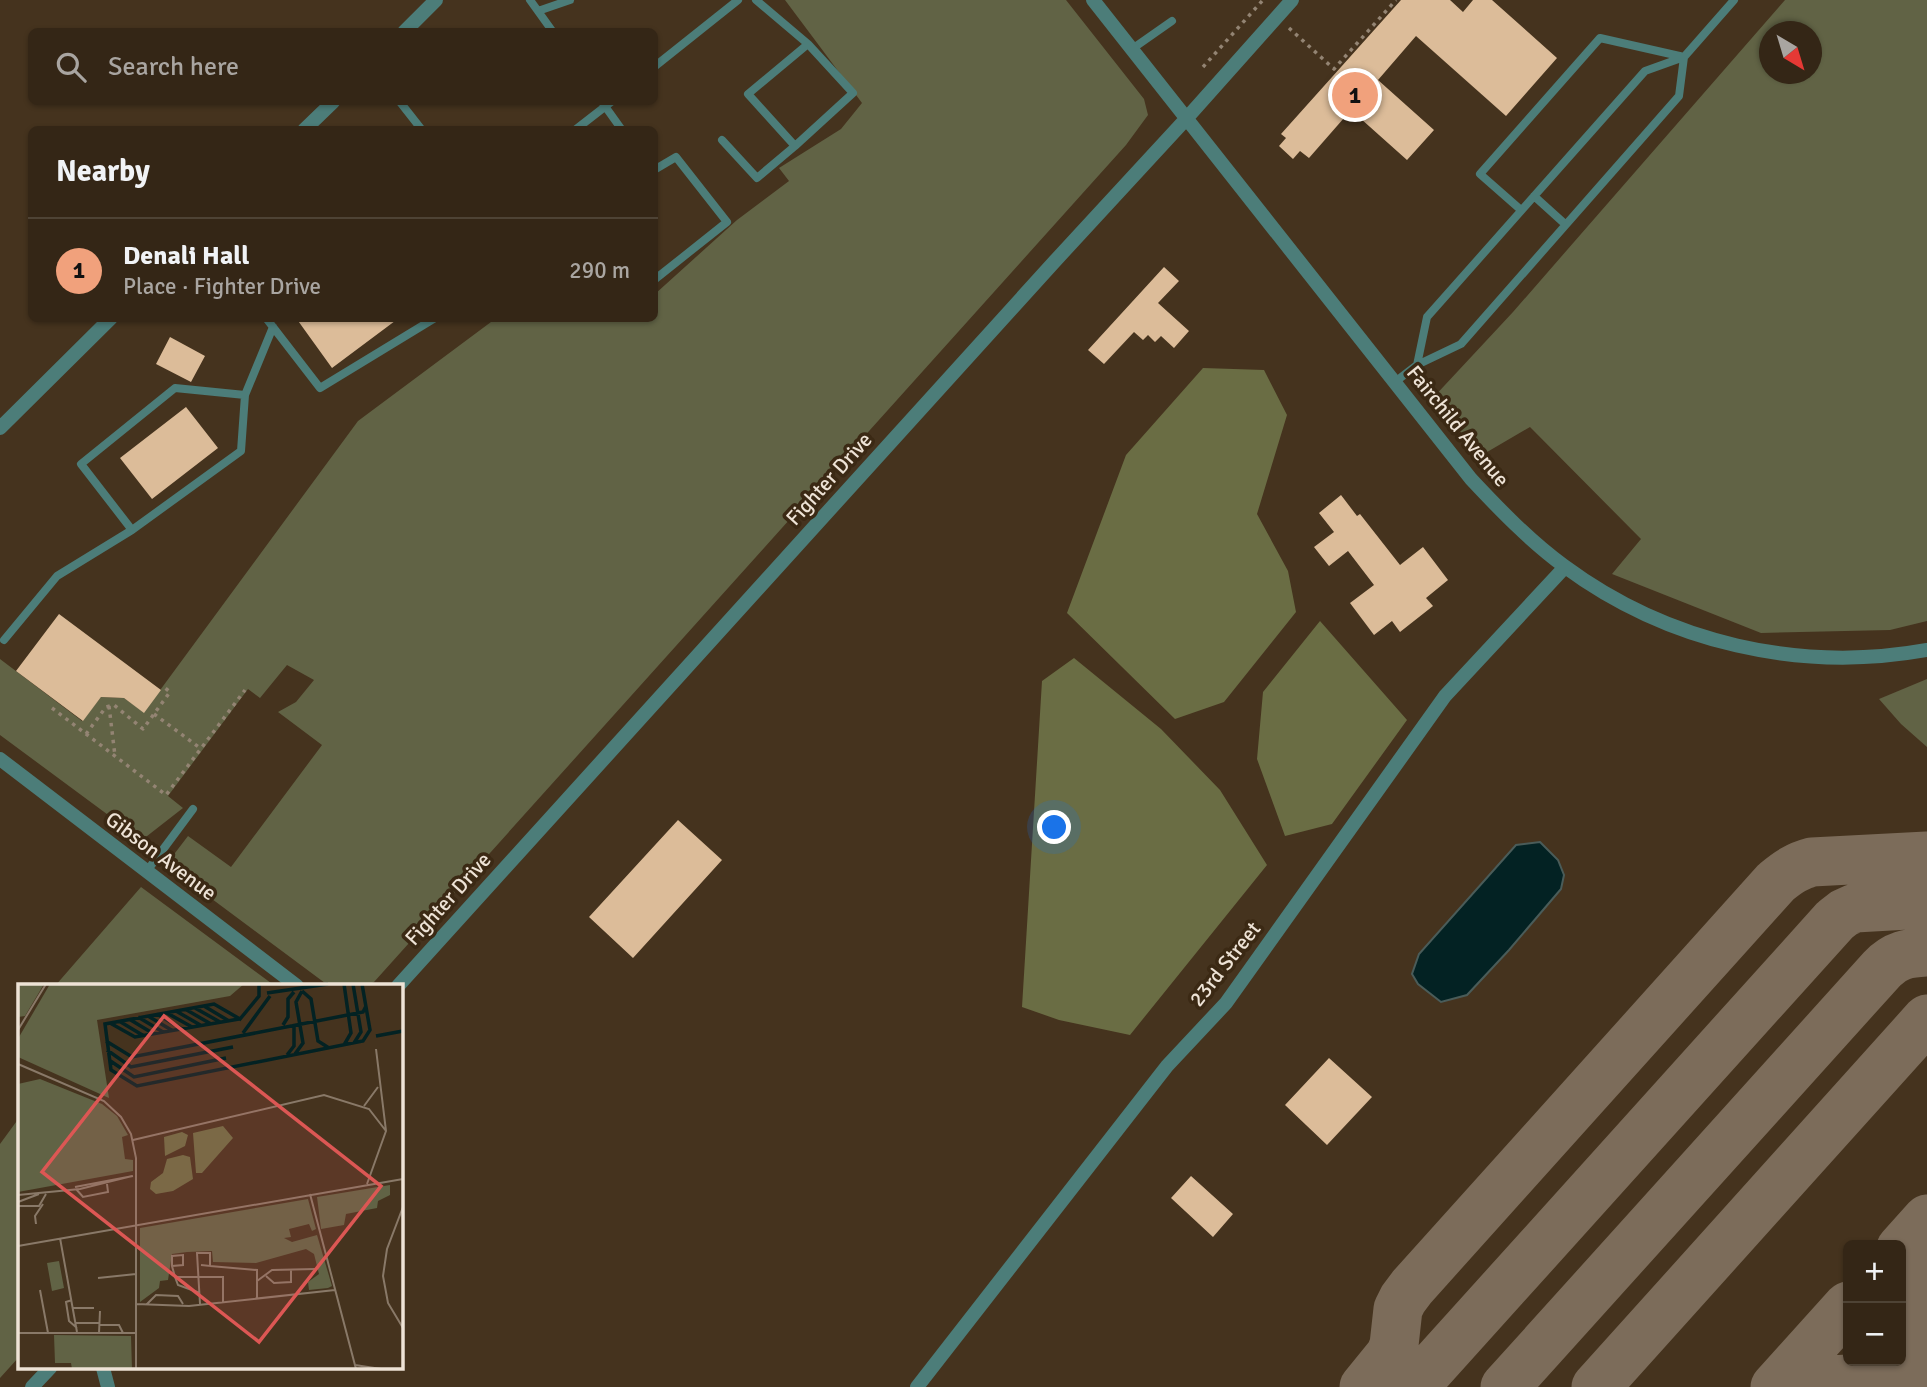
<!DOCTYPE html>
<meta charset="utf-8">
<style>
:root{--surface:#342616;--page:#3c2e1f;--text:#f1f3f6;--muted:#a9a5a1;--line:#4e4335;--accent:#f1a17c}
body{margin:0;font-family:Signika,sans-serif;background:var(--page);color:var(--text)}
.controls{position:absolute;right:21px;bottom:21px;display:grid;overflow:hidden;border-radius:10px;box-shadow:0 2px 5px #0004}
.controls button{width:63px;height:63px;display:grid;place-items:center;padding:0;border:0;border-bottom:2px solid var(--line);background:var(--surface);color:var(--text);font:35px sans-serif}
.compass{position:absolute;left:1759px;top:21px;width:63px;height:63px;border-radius:50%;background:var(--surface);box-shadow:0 2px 5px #0004;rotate:142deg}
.you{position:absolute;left:1055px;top:828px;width:24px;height:24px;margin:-18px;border:5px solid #fff;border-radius:50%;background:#1a73e8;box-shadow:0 0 0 10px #1a73e833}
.badge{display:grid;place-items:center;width:46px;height:46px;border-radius:50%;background:var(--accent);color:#111;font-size:23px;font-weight:700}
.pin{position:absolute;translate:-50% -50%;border:4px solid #fff;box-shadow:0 2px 7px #0006}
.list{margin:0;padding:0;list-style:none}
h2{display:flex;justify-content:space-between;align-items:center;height:91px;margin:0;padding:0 28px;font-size:30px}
h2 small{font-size:23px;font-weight:400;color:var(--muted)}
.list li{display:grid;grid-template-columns:46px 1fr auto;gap:21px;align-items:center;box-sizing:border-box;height:105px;padding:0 28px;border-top:2px solid var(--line)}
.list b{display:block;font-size:26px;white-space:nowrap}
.list p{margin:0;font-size:23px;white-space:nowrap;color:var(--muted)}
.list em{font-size:23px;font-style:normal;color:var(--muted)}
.icon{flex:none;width:38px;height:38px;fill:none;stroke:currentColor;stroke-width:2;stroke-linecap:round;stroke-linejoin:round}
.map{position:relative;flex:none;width:1927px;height:1387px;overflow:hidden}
.search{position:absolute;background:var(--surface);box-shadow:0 2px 5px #0004;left:28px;top:28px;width:630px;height:77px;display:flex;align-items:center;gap:18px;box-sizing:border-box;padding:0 24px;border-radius:10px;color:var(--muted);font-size:26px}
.panel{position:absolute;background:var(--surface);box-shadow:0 2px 5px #0004;left:28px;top:126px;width:630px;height:196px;border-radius:10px}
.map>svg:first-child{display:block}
.green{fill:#616345;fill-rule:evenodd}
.forest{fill:#6a6d44}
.water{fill:#032223;stroke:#4a5c59;stroke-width:2}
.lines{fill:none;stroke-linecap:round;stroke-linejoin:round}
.taxiway{stroke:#7c6c5a;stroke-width:49}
.building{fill:#dcbc99}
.path{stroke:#938473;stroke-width:3.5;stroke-dasharray:3.5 5;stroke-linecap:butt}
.lane{stroke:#4c7d79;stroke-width:8}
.street{stroke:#4c7d79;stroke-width:14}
.labels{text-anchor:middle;stroke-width:7;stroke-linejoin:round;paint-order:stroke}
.street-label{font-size:21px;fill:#eee3d6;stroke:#3b2914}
.inset-river{fill:none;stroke:#032223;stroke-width:3.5}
.inset-road{fill:none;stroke:#897968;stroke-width:2}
.view{fill:#dc5754;fill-opacity:0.15;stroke:#dc5754;stroke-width:3.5}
.inset-edge{fill:none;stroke:#eee3d6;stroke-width:3.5}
</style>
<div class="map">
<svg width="1927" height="1387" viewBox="0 0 1927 1387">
<rect width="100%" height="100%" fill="#45331e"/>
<path class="green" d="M785,0H1066L1144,99L1148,115L1126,145L374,982L366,986H329L173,870L175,853L188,836L231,867L322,745L278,712L296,702L314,680L287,665L260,698L248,689L168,796L183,808L142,840L0,735V659L82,721L101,697L124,698L144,712L358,421L495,319L654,318L655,294L737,220L789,181L779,168L841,129L862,103Z
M1785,0H1927V621L1890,630L1761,633L1612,574L1641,539L1530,427L1482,455L1431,400L1513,312ZM1770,32H1812V74H1770Z
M1927,679V747L1901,724L1879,699Z
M141,887L271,983L275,986H55Z
M19,1118V1357L0,1378V1144Z"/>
<path class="forest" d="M1203,368L1264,370L1287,415L1257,514L1288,571L1296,612L1224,702L1175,719L1067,613L1126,455Z
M1320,621L1407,720L1332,824L1285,836L1257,759L1263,692Z
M1074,658L1161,729L1220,790L1267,865L1130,1035L1059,1020L1022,1007L1042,681Z"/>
<path class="water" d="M1540,842L1558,860L1564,875L1561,889L1509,950L1467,995L1441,1002L1418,984L1412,974L1419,954L1516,845Z"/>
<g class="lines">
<path class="taxiway" d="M1901,1248L1927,1219
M1901,1280L1927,1279
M1901,1328L1927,1327
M1364,1387L1390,1355L1394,1345L1398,1309L1403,1299L1412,1287L1776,882C1788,872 1797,866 1812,862L1927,856
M1414,1387L1835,920L1844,913L1855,908L1927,904
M1505,1387L1882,969C1895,955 1908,953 1927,952
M1596,1387L1927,1019
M1775,1387L1848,1306
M1779,1387L1790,1382L1927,1375"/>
</g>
<path class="building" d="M1401,0H1450L1463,12L1473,0H1492L1557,58L1506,116L1416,36L1378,80L1434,130L1407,160L1351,110L1309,158L1300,151L1293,159L1279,146L1286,138L1281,134Z
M1164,267L1179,281L1158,303L1189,331L1174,348L1161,336L1155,342L1148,335L1143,340L1134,332L1104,364L1088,350Z
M296,318H399L332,368Z
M170,337L205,356L191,382L156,364Z
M186,407L218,448L152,499L120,458Z
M1341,495L1357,516L1360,514L1400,565L1423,547L1448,580L1426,598L1433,606L1400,632L1392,621L1374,635L1350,603L1374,585L1348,551L1329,566L1314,547L1334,532L1319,513Z
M59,614L161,690L144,713L124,698L101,697L83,721L16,671Z
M678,820L722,860L633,958L589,917Z
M1329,1058L1372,1097L1327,1145L1285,1105Z
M1191,1176L1233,1214L1213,1237L1171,1198Z"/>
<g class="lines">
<path class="path" d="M1289,28L1334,69L1396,0
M1203,67L1263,0
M109,706L115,756
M52,708L166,795L245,690
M154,714L200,748
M86,734L106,707L114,705L143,729L170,692L164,687"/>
<path class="lane" d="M530,0L553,32
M756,0L808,44L853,93L795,146L748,94L808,44
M538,11L570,0
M1132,49L1172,21
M654,67L738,0
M400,102L422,130
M602,102L622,130
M575,130L611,102
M722,140L757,178L795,146
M654,170L676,157L727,222L654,280
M1534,196L1565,224
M1521,210L1480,174L1600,38L1684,57
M266,318L320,388L435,318
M1417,365L1427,317L1645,71L1684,57L1734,0
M1395,382L1417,365L1461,344L1679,96L1684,57
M132,530L81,464L175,388L245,395
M4,640L57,576L132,530L241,451L245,395L273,327
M147,871L193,809"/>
<path class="street" d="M1093,0L1471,479C1500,510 1530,541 1564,566C1668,643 1800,673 1927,650
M404,32L436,0
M304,130L333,102
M0,428L111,318
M0,759L297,986
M398,986L1055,261L1186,119L1292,0
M103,1368L108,1387
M32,1387L50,1368
M917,1387L1167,1066L1226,1003L1445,696L1565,567"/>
</g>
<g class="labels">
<g class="street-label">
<text transform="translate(1458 426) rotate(51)" y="7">Fairchild Avenue</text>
<text transform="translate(829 479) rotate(-48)" y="7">Fighter Drive</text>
<text transform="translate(161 856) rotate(37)" y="7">Gibson Avenue</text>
<text transform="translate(448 899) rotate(-48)" y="7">Fighter Drive</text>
<text transform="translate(1225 964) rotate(-52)" y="7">23rd Street</text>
</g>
</g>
<g transform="translate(18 984)">
<rect width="385" height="385" fill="#45331e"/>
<path d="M0,0H26L7,32L0,33ZM32,0H226L212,12L79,36L91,114L0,73L1,53ZM22,95L84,120L99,132L110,151L104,153L107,175L115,176V187L0,208V100ZM372,201V211L360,217L359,224L328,230L326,241L303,245L299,213ZM290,215L298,245L294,247L291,240L271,245L273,253L266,254L274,258L299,251L314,302L310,304L291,306L290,298L301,290L296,270L288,265L238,279L195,278L194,267L169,268L154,270L150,296L142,297L141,304L122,318V244ZM41,277L46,304L34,307L29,279ZM36,351L113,352L114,385H54L53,379H37Z" fill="#616345"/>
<path d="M205,142L215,154L184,189H178L175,149ZM164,148L170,151L167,162L147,172L146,153ZM165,171L172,173L175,195L155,207L138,210L132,205L133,198L145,189L149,175Z" fill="#6a6d44"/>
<path class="inset-river" d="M241,0V12L222,35L196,20L87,40L93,86L119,102L345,57L352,46L344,0M335,0L343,48L336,59M284,7L293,15L300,57L311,64M249,9L310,0M186,22L211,37M177,24L202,38M167,25L193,40M158,27L184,42M149,29L174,43M139,30L164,45M130,32L155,47M120,33L145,48M111,35L136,50M101,37L126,52M92,39L117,53L221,35M265,41L270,33V15L276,8M225,49L252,12M358,52L385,47M88,57L114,73L345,28L348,22M326,61L333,49L326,0M89,66L113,83L215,63M277,70L285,59L278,18L284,7M269,71L276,62V40M91,76L116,93L208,74"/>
<path class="inset-road" d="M0,46L28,0M0,80L86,117L103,133L113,150L118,174V385M346,122L360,103M115,156L306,111L351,125L368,147M349,200L368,147L358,65M57,203L115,192M58,205L65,213L90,208L89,200M292,210L338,385M0,211L62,205L114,192M0,218L21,210M0,222H21L28,210M385,223L369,265L365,292L370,319L385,344M18,240L17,232L25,220M42,254L59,348M0,262L385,195M154,282L165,281V271L154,272V282L157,293H205V318M192,282L239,286V314M248,292L256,299L273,298V286M157,293L160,301L182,309M80,294L118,290M239,297L254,286L297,285M22,306L30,349M54,316L48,318L51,337L59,344M118,320L171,322L317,306M182,320L179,269H192V282L183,281M128,321L138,311L160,312L165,320M55,324H76M58,339H81M81,341H101L105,349M0,349H117M81,349L82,327M337,381L363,385"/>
<path class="view" d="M146,32L363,202L241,358L24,188Z"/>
<rect width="385" height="385" class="inset-edge"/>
</g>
</svg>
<div class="controls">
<button>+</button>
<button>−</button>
</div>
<svg class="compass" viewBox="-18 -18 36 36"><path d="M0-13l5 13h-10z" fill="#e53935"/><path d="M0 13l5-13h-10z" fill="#a9a5a1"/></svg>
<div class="you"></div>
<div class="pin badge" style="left:1355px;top:95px">1</div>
<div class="search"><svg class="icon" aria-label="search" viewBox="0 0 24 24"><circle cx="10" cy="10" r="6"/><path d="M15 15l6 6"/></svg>Search here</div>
<section class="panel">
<h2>Nearby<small></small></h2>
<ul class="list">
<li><span class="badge">1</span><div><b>Denali Hall</b><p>Place · Fighter Drive</p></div><em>290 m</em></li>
</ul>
</section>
</div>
